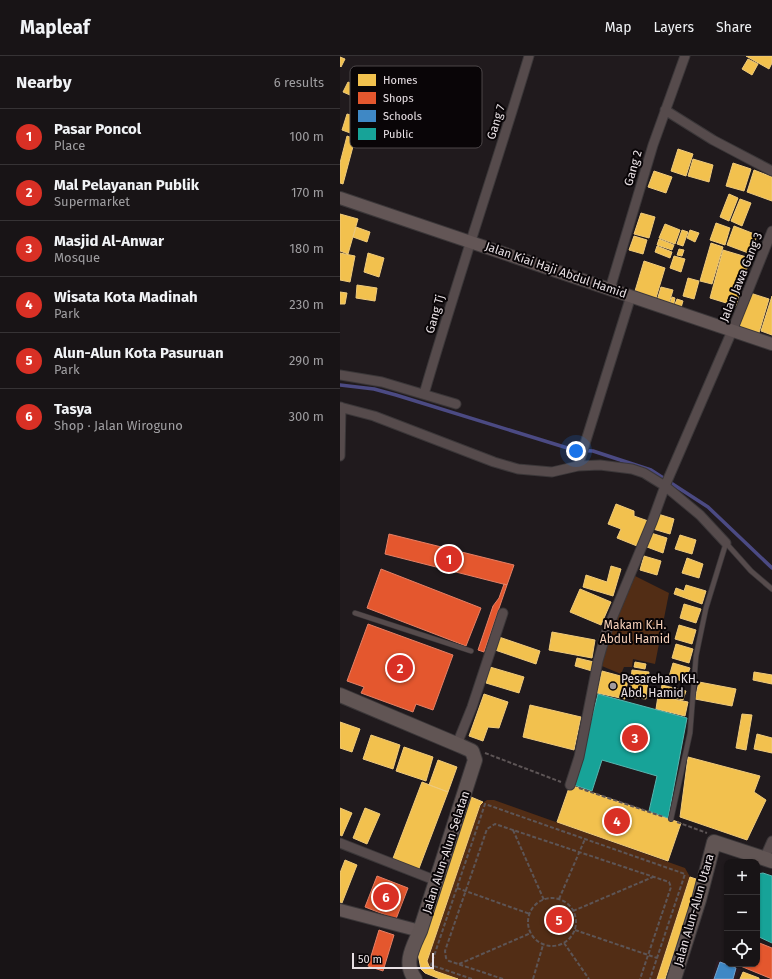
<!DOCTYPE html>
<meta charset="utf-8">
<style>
:root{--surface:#181416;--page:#211d1f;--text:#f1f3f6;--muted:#9f9ea1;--line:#363335;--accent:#d93025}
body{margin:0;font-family:"Fira Sans",sans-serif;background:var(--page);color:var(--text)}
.controls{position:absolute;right:12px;bottom:12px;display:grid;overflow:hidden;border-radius:8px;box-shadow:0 1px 3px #0004}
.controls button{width:36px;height:36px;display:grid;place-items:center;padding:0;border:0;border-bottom:1px solid var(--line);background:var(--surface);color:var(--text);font:20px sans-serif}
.scale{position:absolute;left:12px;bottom:10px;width:82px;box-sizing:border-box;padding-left:4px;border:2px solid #e8e0e4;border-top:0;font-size:11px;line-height:14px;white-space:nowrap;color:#e8e0e4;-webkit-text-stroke:3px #090507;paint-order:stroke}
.you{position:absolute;left:236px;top:395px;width:14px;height:14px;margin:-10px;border:3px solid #fff;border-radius:50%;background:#1a73e8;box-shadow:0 0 0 6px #1a73e833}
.badge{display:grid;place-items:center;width:26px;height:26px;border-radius:50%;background:var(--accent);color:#fff;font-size:13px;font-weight:700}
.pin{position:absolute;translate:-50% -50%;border:2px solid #fff;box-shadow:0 1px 4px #0006}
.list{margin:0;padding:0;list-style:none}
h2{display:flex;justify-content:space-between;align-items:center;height:52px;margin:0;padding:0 16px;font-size:17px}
h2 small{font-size:13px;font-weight:400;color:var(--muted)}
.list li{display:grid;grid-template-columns:26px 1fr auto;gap:12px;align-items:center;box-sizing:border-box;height:56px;padding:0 16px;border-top:1px solid var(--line)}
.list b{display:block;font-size:15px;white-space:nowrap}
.list p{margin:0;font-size:13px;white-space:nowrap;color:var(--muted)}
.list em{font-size:13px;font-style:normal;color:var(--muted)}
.icon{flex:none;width:22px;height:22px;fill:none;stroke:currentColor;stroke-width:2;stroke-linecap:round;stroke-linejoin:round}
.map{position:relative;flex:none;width:432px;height:923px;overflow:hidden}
header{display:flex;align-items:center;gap:24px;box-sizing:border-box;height:56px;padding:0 20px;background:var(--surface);border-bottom:1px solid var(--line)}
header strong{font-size:19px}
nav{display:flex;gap:22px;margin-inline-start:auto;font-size:14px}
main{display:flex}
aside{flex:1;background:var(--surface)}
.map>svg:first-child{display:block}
.built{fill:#2a1b22}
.green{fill:#522d15}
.homes{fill:#f2c14e;stroke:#efca7b}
.shops{fill:#e4572e;stroke:#e58065}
.schools{fill:#3f88c5;stroke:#72a2ce}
.public{fill:#17a398;stroke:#56b5af}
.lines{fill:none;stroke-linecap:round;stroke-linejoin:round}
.stream{stroke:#4b4a83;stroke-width:3.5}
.lane-casing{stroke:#3b3739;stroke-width:6}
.street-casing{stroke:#3b3739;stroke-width:11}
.secondary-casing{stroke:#3b3739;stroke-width:14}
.primary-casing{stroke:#3b3739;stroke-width:16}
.path{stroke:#5d5556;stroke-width:2;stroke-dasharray:4 2;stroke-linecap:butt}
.lane{stroke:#564b4c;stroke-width:4.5}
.street{stroke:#564b4c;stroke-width:9}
.secondary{stroke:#635656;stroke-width:12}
.primary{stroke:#615554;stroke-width:14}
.poi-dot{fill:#a29b9e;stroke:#090507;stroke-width:1.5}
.labels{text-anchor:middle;stroke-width:4;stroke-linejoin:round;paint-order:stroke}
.street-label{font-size:12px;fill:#e8e0e4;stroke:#090507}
.park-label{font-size:12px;fill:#f7d1bb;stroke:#090507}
.poi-label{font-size:12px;fill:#e8e0e4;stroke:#090507;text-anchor:start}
.key{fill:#090507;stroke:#4c4749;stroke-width:1}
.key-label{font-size:11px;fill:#e8e0e4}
</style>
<header>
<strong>Mapleaf</strong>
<nav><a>Map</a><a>Layers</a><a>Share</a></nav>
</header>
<main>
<aside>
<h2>Nearby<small>6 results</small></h2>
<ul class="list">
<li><span class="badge">1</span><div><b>Pasar Poncol</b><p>Place</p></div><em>100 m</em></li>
<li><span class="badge">2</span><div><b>Mal Pelayanan Publik</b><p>Supermarket</p></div><em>170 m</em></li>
<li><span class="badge">3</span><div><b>Masjid Al-Anwar</b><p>Mosque</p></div><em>180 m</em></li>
<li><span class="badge">4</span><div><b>Wisata Kota Madinah</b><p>Park</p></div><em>230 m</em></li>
<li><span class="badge">5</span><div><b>Alun-Alun Kota Pasuruan</b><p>Park</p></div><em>290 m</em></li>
<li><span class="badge">6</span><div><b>Tasya</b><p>Shop · Jalan Wiroguno</p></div><em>300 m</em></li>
</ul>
</aside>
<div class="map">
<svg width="432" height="923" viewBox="0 0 432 923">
<rect width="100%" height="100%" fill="#201a1d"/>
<path class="built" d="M377,904L401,913L396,923H371Z"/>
<path class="green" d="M291,518L329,537L315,608L293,603L292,611H284L281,618L257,608Z
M147,744H154L345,812L350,821L317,923H118C107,919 92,917 87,905L140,749Z"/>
<path class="homes" d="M406,0H432V7L429,13Z
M0,1L5,3L1,11L0,10Z
M408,3L418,8L412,19L402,13Z
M8,26L15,29L10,39L3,36Z
M7,58L18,61L13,78L2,74Z
M7,80L15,83L3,128L0,127V107Z
M338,93L353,98L346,120L331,115Z
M353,103L373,109L369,126L348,120Z
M393,107L411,113L404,135L386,130Z
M414,114L432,121V145L407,136Z
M314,115L332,121L326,137L308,131Z
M389,138L398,142L389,165L380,161Z
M400,143L411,147L402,170L391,165Z
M301,157L315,161L309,182L294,178Z
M0,158L18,163L8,198L0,195Z
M376,167L390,172L385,189L370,184Z
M325,168L340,174L335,188L319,182Z
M394,170L417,179L411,198L387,189Z
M16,171L30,176L27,186L13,181Z
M342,174L348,176L343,190L337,188Z
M350,174L359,177L355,186L347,182Z
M294,180L307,184L303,198L289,194Z
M319,183L334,189L332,194L317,189Z
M371,187L383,191L372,228L360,225Z
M317,190L332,196L330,202L315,196Z
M339,193L344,194L342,200L337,199Z
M383,194L410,202L396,250L370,242Z
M0,197L15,200L10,226L0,224Z
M28,197L44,202L39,221L24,216Z
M334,200L345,203L341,216L330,212Z
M304,205L325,212L316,242L295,235Z
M348,222L359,225L354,243L343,240Z
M17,229L37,232L35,245L16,242Z
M321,231L333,234L328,251L316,248Z
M0,236L7,237L5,248H0Z
M407,236L429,243L418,280L396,273Z
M432,240V279L421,275Z
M332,241L335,242L333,252L329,251Z
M337,243L343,245L340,255L333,253Z
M276,448L294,455V460L311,466L302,492L277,482L281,473L268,468Z
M318,458L334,463L330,478L313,473Z
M311,477L327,482L323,497L307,491Z
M340,479L356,484L352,498L335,493Z
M304,500L321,505L317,519L300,514Z
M347,502L363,508L359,522L342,517Z
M271,510L281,513L273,540L243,531L246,519L267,526Z
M346,529L366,535L362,548L334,538L336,532L344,535Z
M240,533L271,546L261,569L230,556Z
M344,548L361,553L356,567L340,562Z
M339,569L356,574L352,588L335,583Z
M212,576L255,584L252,602L209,594Z
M159,581L200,595L196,608L155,594Z
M336,588L353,593L349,607L332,602Z
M237,602L254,606L252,615L235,610Z
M295,606L306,608L305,613L294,611Z
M333,607L350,612L345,626L329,621Z
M150,611L184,621L179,637L146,627Z
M292,614L309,616L306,643L289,641Z
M262,615L288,622L285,643L257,637Z
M414,616L432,619V628L413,624Z
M359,626L396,633L392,650L355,643Z
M322,629L346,635L343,644L320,638Z
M144,638L168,646L159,672L148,671L143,685L129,680Z
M318,640L348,646L345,660L316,653Z
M190,649L241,661L234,694L183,681Z
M402,658L412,659L406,694L396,692Z
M0,666L20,673L12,696L0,692Z
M417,678L432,682V697L414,693Z
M31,679L60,689L53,713L23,703Z
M64,691L93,701L86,725L56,715Z
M348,701L420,720L414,736L426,744L407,784L340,761Z
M98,704L117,711L108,736L89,729Z
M82,726L108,736L78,815L52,805Z
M230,729L341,767L328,805L217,766Z
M131,741L143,746L140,749L87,905L89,910L95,915L118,923H100L85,917L81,913L78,898Z
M0,752L12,757L2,780L0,779Z
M25,752L40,758L27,788L13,782Z
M5,804L17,809L2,847L0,846V817Z
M350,821L359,824L325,923H317Z
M430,821H432V874L429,881L417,876V854L421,844L417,842V828L419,822L428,825Z
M403,916L419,922V923H400Z"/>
<path class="shops" d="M49,478L174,509L167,529L45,498Z
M41,513L141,552L126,590L27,552Z
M164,528L167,529L144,596L138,594L153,550L159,542Z
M28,568L113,599L93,654L76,648L73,656L21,637L24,631L7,625Z
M37,820L68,832L56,863L25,851Z
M39,874L54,879L43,915L28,910Z
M417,886L432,892V923L398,909L417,908Z"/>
<path class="schools" d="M380,906L396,912L393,923H374Z"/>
<path class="public" d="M258,638L347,662L328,762L309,755L317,720L262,704L252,735L234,729Z
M423,817L432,820V887L417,880V818Z"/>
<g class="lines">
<path class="stream" d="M0,329L34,333L56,339L234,394L253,395L311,414L368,451L432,512"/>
<defs>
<path id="lane" d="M15,557L131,595
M331,763L350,677L356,600L366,552L386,487L411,515L432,533"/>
<path id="street" d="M325,54L373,84L432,115
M270,233L313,89L345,0
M0,319L42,326L116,348
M84,338C117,224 155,113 189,0
M0,351L34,360L154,406L178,413L212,416L238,410L260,409L292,413L304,417L325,430L360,459L386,487
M0,400L1,351
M238,410L291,240
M117,688L132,651L163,557
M230,729L239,701L258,605L266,577L312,466L325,430L392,275L432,175
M0,787L97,825
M424,803L432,785"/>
<path id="secondary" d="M0,142C144,190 288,240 432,288
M0,854L80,875"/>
<path id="primary" d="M0,639L121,690L132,695L135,704L80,875C73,891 63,907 75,923
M334,923L359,844L374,786L432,805"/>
</defs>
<use href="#lane" class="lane-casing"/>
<use href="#street" class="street-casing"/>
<use href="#secondary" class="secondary-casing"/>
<use href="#primary" class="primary-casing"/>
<path class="path" d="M145,697L221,726
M239,732L324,761
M337,766L367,777
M173,774L204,844
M117,832L190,858
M188 866a24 24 0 1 1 48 0a24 24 0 1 1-48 0Z
M219,843L245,783
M233,855L313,821
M235,874L317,902
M224,887L249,923
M119,908L191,877
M132,923L91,909L145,748L345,818L310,923
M163,923L109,905L106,902L105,895L147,773L155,768L329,826L331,831L300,923
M193,923L203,889"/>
<use href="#lane" class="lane"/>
<use href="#street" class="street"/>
<use href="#secondary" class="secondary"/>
<use href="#primary" class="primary"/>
</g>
<circle class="poi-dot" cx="273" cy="630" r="4"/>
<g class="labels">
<g class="street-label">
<text transform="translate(156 66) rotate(-73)" y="4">Gang 7</text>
<text transform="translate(293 112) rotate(-74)" y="4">Gang 2</text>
<text transform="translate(216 214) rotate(19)" y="4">Jalan Kiai Haji Abdul Hamid</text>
<text transform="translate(401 221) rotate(-68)" y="4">Jalan Jawa Gang 3</text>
<text transform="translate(95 258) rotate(-74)" y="4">Gang Tj</text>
<text transform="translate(106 796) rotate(-72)" y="4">Jalan Alun-Alun Selatan</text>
<text transform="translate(354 854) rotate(-74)" y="4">Jalan Alun-Alun Utara</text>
</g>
<g class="park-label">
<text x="295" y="573">Makam K.H.<tspan x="295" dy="14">Abdul Hamid</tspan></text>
</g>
<g class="poi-label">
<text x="281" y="627">Pesarehan KH.<tspan x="281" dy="14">Abd. Hamid</tspan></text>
</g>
</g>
<rect x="10" y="10" width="132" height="82" rx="6" class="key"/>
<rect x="18" y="18" width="18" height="12" fill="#f2c14e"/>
<rect x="18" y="36" width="18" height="12" fill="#e4572e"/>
<rect x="18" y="54" width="18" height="12" fill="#3f88c5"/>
<rect x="18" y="72" width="18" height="12" fill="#17a398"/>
<g class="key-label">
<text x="43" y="28">Homes</text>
<text x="43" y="46">Shops</text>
<text x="43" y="64">Schools</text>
<text x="43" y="82">Public</text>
</g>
</svg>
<div class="controls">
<button>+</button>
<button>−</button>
<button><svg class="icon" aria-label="locate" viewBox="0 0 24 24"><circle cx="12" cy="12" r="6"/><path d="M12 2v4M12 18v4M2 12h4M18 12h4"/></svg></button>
</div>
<div class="scale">50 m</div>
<div class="you"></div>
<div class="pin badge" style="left:109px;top:503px">1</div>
<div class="pin badge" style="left:60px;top:612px">2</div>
<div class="pin badge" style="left:295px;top:682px">3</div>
<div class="pin badge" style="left:277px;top:765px">4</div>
<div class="pin badge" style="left:219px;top:864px">5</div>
<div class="pin badge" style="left:46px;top:841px">6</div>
</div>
</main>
